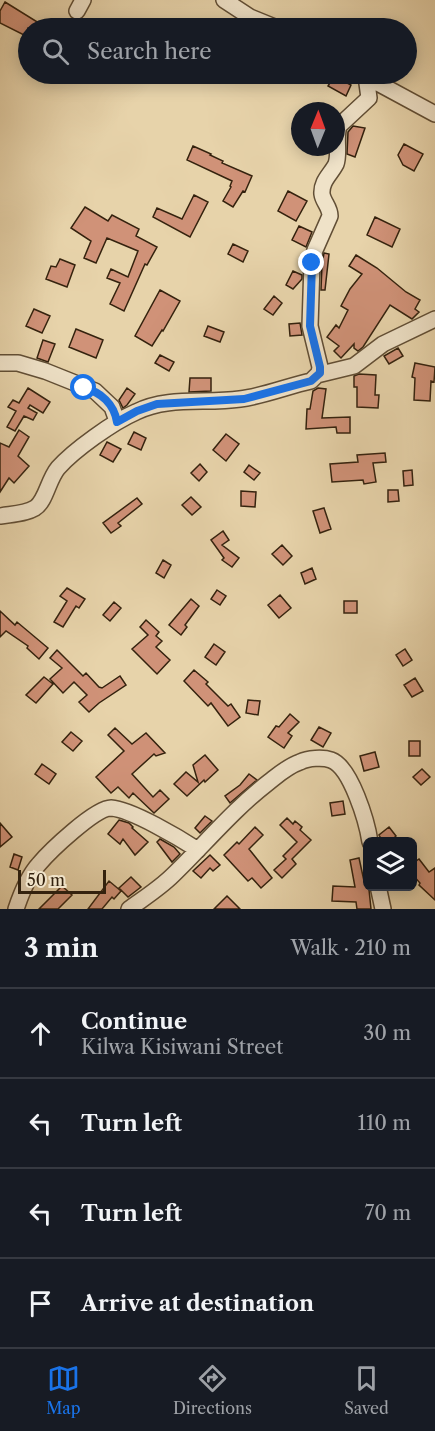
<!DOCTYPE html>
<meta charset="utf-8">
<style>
:root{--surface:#171b24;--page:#242831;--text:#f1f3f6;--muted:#9ea1a6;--line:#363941;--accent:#1a73e8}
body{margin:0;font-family:"Libre Caslon Text",serif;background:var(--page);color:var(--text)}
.controls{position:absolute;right:18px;bottom:18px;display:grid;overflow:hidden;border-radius:9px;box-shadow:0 3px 15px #0003}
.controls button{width:54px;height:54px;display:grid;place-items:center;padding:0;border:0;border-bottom:2px solid var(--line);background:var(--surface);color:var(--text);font:30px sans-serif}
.compass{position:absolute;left:291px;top:102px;width:54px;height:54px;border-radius:50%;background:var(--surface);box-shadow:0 3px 15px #0003;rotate:1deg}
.scale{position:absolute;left:18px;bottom:15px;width:88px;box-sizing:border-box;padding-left:6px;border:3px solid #34220e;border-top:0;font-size:16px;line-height:21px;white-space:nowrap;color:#34220e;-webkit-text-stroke:4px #efe2c8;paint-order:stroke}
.stop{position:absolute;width:18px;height:18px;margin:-14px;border:4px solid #1a73e8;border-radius:50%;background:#fff}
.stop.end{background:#1a73e8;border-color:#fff;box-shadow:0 2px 6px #0008}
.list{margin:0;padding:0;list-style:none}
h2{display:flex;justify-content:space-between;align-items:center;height:78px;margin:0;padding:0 24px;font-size:26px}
h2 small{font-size:20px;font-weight:400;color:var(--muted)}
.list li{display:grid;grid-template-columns:39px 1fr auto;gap:18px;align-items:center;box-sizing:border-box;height:90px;padding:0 24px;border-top:2px solid var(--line)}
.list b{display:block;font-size:22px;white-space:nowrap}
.list p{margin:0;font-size:20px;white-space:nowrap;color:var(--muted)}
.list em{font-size:20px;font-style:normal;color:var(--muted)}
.icon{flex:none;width:33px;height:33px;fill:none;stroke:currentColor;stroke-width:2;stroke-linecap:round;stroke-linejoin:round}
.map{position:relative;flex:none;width:435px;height:909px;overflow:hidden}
.search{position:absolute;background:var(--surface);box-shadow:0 3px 15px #0003;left:18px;right:18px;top:18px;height:66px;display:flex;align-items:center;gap:15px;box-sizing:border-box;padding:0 21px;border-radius:33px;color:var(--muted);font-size:22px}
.sheet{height:438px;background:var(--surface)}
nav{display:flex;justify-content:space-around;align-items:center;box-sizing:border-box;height:84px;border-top:2px solid var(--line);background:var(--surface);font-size:16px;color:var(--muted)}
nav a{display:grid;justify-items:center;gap:3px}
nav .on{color:var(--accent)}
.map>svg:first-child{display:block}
.building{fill:#d09278;stroke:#34220e;stroke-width:1.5}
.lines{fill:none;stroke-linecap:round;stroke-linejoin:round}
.minor-casing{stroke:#614e35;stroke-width:18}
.minor{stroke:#efe2c8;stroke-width:15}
.route{stroke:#1a73e8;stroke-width:8}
</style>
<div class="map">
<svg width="435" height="909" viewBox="0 0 435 909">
<rect width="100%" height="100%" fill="#e7d3aa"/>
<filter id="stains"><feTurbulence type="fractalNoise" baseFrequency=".00333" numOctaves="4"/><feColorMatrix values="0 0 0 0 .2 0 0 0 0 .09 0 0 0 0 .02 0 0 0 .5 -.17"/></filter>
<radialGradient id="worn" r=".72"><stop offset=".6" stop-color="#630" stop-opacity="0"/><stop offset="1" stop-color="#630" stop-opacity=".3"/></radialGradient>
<path class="building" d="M5,2L47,28H28V37L0,23V11Z
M334,76L351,85L346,96L328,86Z
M353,126L365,128L355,157L347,154L348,132Z
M404,144L423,154L414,171L403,165L398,155Z
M193,146L211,154L210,155L223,161L222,163L252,176L245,192L243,191L233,207L223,201L231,187L230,186L232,181L187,160Z
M288,191L307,201L296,221L278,211Z
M194,195L208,202L190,237L153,217L157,208L182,219Z
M85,207L108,221L112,215L139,229L136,236L157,247L147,265L145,264L124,311L110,304L120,283L107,278L111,269L128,277L138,251L107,238L96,263L84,258L91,241L71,228Z
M375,217L400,229L392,247L367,235Z
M299,226L312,232L306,247L292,240Z
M233,244L248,251L243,262L228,254Z
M324,253L329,254L325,290H321L322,264Z
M356,255L377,268L406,292L420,300L415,309L419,312L412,319L390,305L363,347L358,351L354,348V344L341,358L334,351L339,346L327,337L336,325L339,328L348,310L341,306L350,289L362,274L349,266Z
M60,259L75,265L67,287L46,279L51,266L56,267Z
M293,271L302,275V279L293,289L286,285Z
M160,290L180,301L163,331L162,330L152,346L135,336Z
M274,296L282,303L273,315L264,309Z
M34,309L50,316L42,333L26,326Z
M300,323L302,335L290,336L289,324Z
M208,326L224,332L220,342L204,336Z
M76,329L103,340L96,358L69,347Z
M43,340L55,344L48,362L37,358Z
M398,348L403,356L389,364L384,356Z
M160,355L174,362L169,371L155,363Z
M415,363L435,367L434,382L431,381L430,401L414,400L415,378L412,377Z
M359,374L376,375L375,395H379L378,408L357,407V387H354V376Z
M190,378H211V391L189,392Z
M28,388L50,402L43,413L30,405L28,408L37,413L33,420L24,416L15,431L7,427L16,411L8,407L13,400L19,403Z
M127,388L135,394L127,405L123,408L119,400Z
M318,388L326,389L322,418L350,417V433H337L336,427L306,429L307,409H310L313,391Z
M19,430L29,437L18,456L29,466L14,483L9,478L0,492V443L9,447Z
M134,432L146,438L141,450L128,444Z
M226,434L239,444L226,461L213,450Z
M107,442L121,449L113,462L100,455Z
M385,453L386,462L373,463L376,482L364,484L363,480L332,482L330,464L358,462L357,455Z
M200,464L207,472L199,481L191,473Z
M249,465L260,473L254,480L244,472Z
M412,470L413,485L404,486L403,471Z
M388,490H398L399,501L388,502Z
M241,491L256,492L255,507L241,506Z
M191,497L201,507L192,515L182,505Z
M137,498L142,504L118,523L121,526L111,533L103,523Z
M324,508L331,529L320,533L313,511Z
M223,531L229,540L222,545L239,558L232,567L222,560L224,558L211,540Z
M282,545L292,556L283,565L272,554Z
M163,560L171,565L164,578L156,573Z
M312,568L316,579L305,584L301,573Z
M67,588L85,599L79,608L76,606L63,627L54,622L67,601L60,596Z
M217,590L226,596L220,605L211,599Z
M280,595L291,608L279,618L268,605Z
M191,599L199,606L185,625L187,627L181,635L169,625Z
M344,601H357V613H344Z
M114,602L121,608L110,621L103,615Z
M0,611L15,625L17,622L48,648L39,659L27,648L28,646L6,631L0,637Z
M146,620L159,632L156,636L162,641L156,647L170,660L157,674L132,649L148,635L140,627Z
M214,644L225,652L216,665L205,657Z
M405,649L412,660L403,666L396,655Z
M57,650L83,676L86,673L99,687L102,688L120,676L126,685L99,703L89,712L79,702L87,695L74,682L63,693L50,679L62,668L50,658Z
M194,670L208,682L206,684L228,706L231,704L240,717L228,726L211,703L208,706L184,681Z
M44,677L53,684L36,703L26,695Z
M415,678L423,691L412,697L404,685Z
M248,700L260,701L258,715L246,713Z
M290,714L299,722L288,733L292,736L284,748L268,737L276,726L279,727Z
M319,727L331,733L323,747L311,740Z
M115,728L132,744L146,733L165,753L156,756L154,754L132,774L153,797L160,790L169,799L154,813L133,793L129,798L118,787L111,793L96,777L124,751L108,735Z
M71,732L82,741L73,751L62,742Z
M409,741H420V756H409Z
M375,752L379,767L364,771L360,756Z
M205,755L218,770L205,782L204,780L187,796L174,784L186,772L198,782L193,765Z
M42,764L56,774L49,784L35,774Z
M422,769L430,777L421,785L413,777Z
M249,774L257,780L230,803L225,796L240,785Z
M343,801L345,814L332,816L330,803Z
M205,816L212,821L200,833L195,828Z
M287,818L293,824L295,821L302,827L300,830L311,840L292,859L296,864L282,878L274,870L286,859L283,856L297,842L280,825Z
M119,820L129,823L133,827L132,828L148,842L135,855L123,839L120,844L108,834Z
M0,823L12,837L0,847Z
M255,827L263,835L249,849L272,878L261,888L252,878L248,881L224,855L237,842L239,844Z
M389,827L396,836L390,842H383L379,835Z
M160,839L174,847L180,854L172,862L157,842Z
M14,854L22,857L18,870L10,867Z
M210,855L220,865L213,871L210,868L201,878L193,871Z
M359,858L364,881L368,880L371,909H357L356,902L332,901L333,886L355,887L350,860Z
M419,859L429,872L435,868V900L419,885L420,883L412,874V864Z
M131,877L141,887L128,897L119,888Z
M109,881L121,891L114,899L112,897L102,909H88Z
M62,886L72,895L58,909H39Z
M227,896L240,909H214Z"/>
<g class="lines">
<defs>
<path id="minor" d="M224,0L250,17L277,28
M77,11L83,0
M361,74L435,114
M0,363H18L45,371L95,391L112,407L117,421
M317,375L354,366L383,344L435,319
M0,516C12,514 25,514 35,508C46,501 48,480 58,468C74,450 113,422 136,412C168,396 205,404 240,399C264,396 288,386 311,381L319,373L320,367L310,326L312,263L315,250L330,216C330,207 323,202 322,194C321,181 331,174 336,164C340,153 335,138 339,126L369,98L366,76
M378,886L383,909
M16,909C21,894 28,876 39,864C50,851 95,808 111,808C131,809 181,839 198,850
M129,909C144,898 160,888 173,875C205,844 234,809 269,782C278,775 288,766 300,762C308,758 323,757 331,760C351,767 367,822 370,842"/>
</defs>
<use href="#minor" class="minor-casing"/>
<use href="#minor" class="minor"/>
</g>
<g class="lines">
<path class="route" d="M84,388C101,392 114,404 117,422L137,411L157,404L244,399L311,381L320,373V367L310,326L312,263"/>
</g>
<rect width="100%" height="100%" filter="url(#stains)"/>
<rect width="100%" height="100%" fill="url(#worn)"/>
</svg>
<div class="controls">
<button><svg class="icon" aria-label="layers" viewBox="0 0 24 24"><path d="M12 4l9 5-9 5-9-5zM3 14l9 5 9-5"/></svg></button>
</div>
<svg class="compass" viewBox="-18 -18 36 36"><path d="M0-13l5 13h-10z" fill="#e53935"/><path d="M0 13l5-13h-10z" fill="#9ea1a6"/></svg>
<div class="scale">50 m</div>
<div class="stop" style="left:84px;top:388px"></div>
<div class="stop end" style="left:312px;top:263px"></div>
<div class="search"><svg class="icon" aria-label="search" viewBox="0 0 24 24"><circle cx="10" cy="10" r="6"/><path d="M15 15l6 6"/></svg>Search here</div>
</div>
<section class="sheet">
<h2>3 min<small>Walk · 210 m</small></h2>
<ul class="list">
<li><svg class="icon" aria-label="ahead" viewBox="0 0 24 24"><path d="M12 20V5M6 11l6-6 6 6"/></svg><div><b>Continue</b><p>Kilwa Kisiwani Street</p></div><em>30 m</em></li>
<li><svg class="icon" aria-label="left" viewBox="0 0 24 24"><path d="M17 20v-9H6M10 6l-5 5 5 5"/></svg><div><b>Turn left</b></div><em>110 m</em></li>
<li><svg class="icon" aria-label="left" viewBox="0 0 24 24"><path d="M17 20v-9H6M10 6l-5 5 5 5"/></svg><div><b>Turn left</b></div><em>70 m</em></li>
<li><svg class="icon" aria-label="arrive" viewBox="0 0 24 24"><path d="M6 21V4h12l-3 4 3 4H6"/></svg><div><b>Arrive at destination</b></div></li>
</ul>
</section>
<nav>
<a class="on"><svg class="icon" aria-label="map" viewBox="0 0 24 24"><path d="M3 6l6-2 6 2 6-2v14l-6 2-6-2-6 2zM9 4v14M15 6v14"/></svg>Map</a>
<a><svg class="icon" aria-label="directions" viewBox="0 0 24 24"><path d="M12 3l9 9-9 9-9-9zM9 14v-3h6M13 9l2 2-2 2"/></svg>Directions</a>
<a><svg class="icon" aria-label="saved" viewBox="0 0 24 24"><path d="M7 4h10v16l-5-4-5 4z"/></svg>Saved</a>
</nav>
